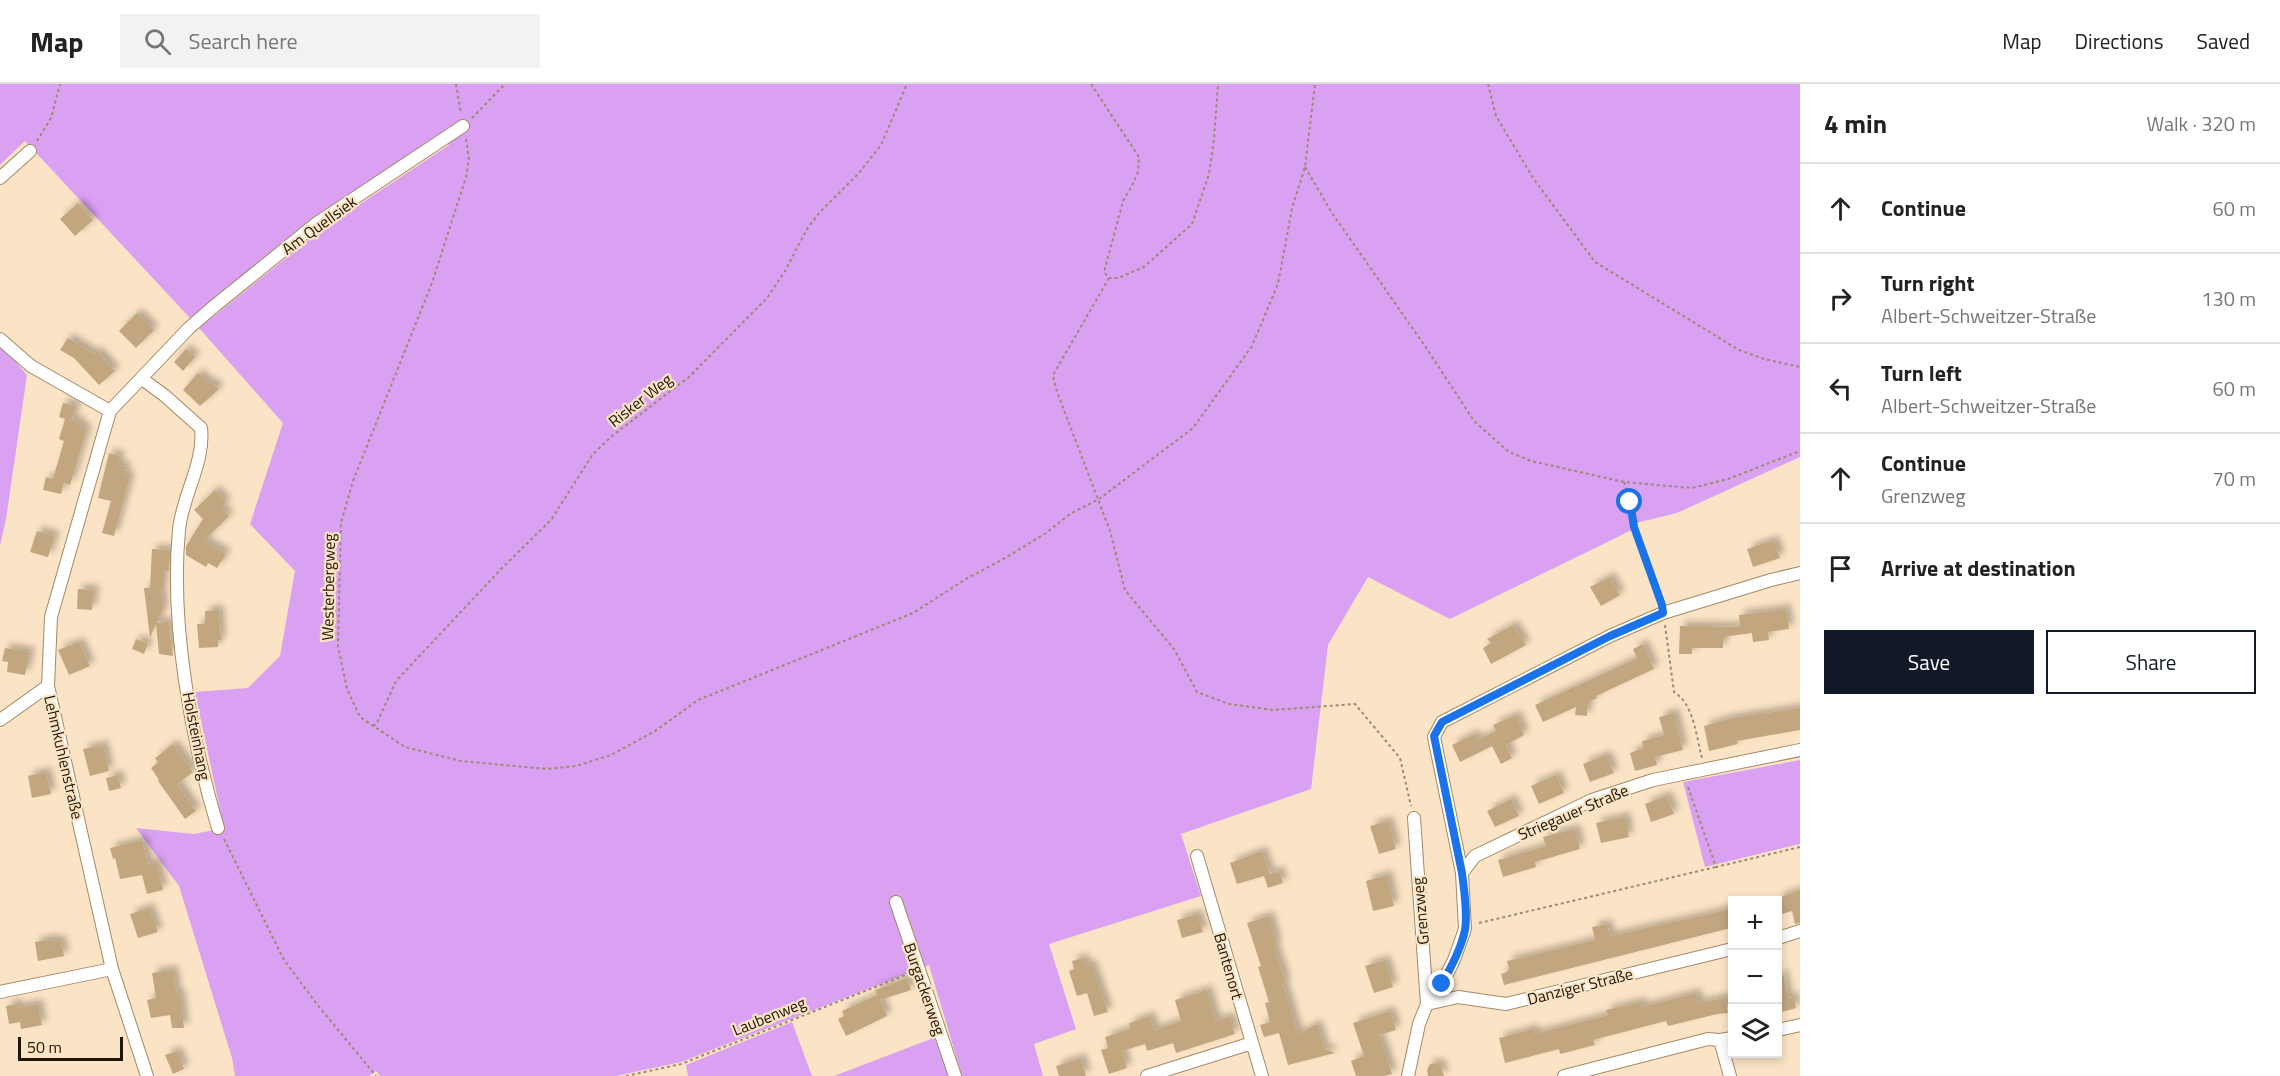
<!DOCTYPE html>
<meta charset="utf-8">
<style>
:root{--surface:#fff;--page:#f2f2f2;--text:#222;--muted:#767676;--line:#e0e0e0;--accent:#111827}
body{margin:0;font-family:"Titillium Web",sans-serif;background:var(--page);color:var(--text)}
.controls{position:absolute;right:18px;bottom:18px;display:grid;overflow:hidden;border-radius:0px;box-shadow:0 3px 9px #0003}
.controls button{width:54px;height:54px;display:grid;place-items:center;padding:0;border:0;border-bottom:2px solid var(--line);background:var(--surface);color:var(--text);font:30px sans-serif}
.scale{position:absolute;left:18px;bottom:15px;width:105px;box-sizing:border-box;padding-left:6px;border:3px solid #1f1507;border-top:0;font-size:16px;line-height:21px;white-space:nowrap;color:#1f1507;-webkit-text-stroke:4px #fbe4c5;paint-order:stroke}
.stop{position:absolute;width:18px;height:18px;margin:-14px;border:4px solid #1a73e8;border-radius:50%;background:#fff}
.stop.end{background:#1a73e8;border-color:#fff;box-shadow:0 2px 6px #0008}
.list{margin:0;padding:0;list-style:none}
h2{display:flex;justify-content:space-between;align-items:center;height:78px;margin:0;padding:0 24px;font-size:26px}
h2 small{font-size:20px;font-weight:400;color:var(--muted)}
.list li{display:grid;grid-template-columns:39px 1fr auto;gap:18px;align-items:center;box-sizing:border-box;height:90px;padding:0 24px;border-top:2px solid var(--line)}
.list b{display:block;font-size:22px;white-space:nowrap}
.list p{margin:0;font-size:20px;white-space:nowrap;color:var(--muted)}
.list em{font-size:20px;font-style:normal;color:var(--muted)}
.actions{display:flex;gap:12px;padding:18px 24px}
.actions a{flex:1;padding:14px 0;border:2px solid var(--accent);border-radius:0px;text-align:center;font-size:21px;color:var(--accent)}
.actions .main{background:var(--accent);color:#fff}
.icon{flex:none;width:33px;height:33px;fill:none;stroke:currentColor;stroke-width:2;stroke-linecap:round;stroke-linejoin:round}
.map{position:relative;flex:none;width:1800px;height:992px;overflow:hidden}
header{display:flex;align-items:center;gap:36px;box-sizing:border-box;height:84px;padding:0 30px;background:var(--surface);border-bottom:2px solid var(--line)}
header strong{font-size:28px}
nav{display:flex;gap:33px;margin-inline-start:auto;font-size:21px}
.search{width:420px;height:54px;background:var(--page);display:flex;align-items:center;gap:15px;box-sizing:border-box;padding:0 21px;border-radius:0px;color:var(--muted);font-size:22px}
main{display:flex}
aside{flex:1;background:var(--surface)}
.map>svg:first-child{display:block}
.green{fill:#daa0f2}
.building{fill:#c1a680;filter:url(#shadow)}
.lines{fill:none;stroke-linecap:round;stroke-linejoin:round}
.minor-casing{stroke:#a48964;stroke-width:14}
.path{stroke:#9b8a72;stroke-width:2;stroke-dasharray:3 3;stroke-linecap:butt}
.minor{stroke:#fff;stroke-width:12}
.route{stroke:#1a73e8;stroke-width:8}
.labels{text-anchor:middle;stroke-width:4.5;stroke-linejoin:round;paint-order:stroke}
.street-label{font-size:16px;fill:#1f1507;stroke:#fbe4c5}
</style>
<header>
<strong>Map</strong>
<div class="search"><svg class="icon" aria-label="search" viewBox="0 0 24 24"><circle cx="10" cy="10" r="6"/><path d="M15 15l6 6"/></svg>Search here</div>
<nav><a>Map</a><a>Directions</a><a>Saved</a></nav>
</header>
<main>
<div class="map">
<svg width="1800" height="992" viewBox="0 0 1800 992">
<defs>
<filter id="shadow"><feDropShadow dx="5" dy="-5" stdDeviation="3" flood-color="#0004"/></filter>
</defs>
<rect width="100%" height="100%" fill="#fbe4c5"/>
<path class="green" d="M0,0H1800V373L1677,429L1636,439L1632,446L1450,535L1368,493L1328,561L1311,705L1181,750L1201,812L1049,860L1076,945L1034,960L1043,992H962L929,881L681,978L616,992H380L376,987L369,992H235L232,974L179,802L136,744L194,750L224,744L195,608L248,604L280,572L295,487L250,440L283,339L199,244L321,146L449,61L441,49L312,137L190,234L25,57L0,81Z
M0,259L27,291L6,435L0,462Z
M1800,676V760L1705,783L1683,698Z
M792,938L812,992H688L686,981Z
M936,953L949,992H834Z"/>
<path class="building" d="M78,119L93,136L75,152L60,135Z
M137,229L154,246L136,264L119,247Z
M68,254L94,270L97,267L115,287L99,301L74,274L60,266Z
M186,265L195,273L183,287L174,278Z
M198,289L209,300L211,298L219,305L200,322L183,306Z
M63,319L76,322L72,336L81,339L80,343L87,345L70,401L64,399L61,410L43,406L46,393L53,395L64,357L59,355L65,335L59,333Z
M109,369L120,372L118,381L126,383L124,391L130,393L114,452L102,449L111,417L98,414Z
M215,406L226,418L221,424L229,432L204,457L226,470L217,484L208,479L206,483L186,471V462L203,435L194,426Z
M37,447L55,452L48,473L30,468Z
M1774,456L1780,474L1753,483L1747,465Z
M152,465L170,466L169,487H163V504H161L163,524L157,539L168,538L173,572L159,570L156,540L150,554L144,504H150Z
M1610,493L1620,511L1601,522L1590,503Z
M78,505L94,506L92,526L77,525Z
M1786,525L1789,545L1768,548L1769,556L1753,558L1752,549L1723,553V564H1692V570H1679L1680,542L1740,543L1739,531Z
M219,526L221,556H218V563L199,564L197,540H205V527Z
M1513,541L1526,561L1491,580L1483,564L1491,559L1487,555Z
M136,555L148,560L144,570L132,565Z
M79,558L90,582L69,591L58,566Z
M1643,560L1654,585L1596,612L1597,614L1588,618L1587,632L1575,631L1576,623L1543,638L1535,621L1637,574L1633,565Z
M5,564L30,568L25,591L7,588L8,578L2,577Z
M1800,624V646L1737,657L1738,660L1709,667L1704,642L1732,634Z
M1674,629L1683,666L1655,673L1657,681L1635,687L1630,669L1643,664L1642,657L1664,651L1659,633Z
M1516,631L1524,651L1506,661L1512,674L1501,680L1492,662L1460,678L1452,661L1474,650L1477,656L1496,647L1493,641Z
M173,660L193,688L177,700L196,727L185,735L158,697L159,696L151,684L158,678L155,674Z
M103,661L109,687L90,692L83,665Z
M1606,671L1614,689L1590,698L1583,680Z
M46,688L51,710L32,714L28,692Z
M118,691L121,704L109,707L106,694Z
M1556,691L1564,709L1539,720L1531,702Z
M1667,712L1674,730L1651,738L1645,720Z
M1511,715L1519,732L1495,743L1487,727Z
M1625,733L1629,753L1601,759L1596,739Z
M1388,737L1396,765L1379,770L1370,742Z
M1575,745L1580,765L1535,778L1536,783L1503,793L1498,776L1546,762L1543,753Z
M142,756L148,780L156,778L163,806L147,810L142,791L120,795L115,774L113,775L110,764Z
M1262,767L1270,790L1279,787L1283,799L1268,804L1264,792L1237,800L1230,779Z
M1387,791L1394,822L1373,827L1366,797Z
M1800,806V839L1795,840L1792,827L1778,831V814Z
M149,824L158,848L138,854L130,830Z
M1732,825L1731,844L1504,901L1501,890L1507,888L1509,885L1507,877L1587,858L1595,855L1592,843L1607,840L1610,852Z
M1197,830L1203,848L1182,854L1177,836Z
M1269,832L1277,861L1274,862L1286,899L1283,900L1298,950L1317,940L1324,964L1335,969L1288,981L1279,949L1264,953L1260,941L1270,938L1265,919L1269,918L1258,883L1261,882L1247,839Z
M52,855V857L61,856L64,872L38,877L35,858Z
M1083,874L1086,882L1091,880L1108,928L1094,932L1087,909L1077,912L1069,887L1074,885L1072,877Z
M1385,876L1393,903L1374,909L1365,882Z
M173,886L177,911L180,909L184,944H172L170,931L151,934L147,916L156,914L152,889Z
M1783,890L1788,914L1794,913L1796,924L1778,929V891Z
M907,894L911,906L880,916L887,932L846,952L838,935L844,932L842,927L877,911L875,906Z
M1207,906L1216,937L1230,933L1235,950L1176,969L1173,959L1147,967L1145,960L1122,967L1127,984L1109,990L1101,966L1108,964L1105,953L1130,945L1129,939L1150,932L1154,946L1181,937L1175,916Z
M1696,909L1698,919L1725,914L1728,929L1717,930L1668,942L1666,937L1593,956L1595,961L1560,970L1559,965L1505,979L1499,954L1533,945L1535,950L1608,931L1606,926L1641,918L1642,923Z
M17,920L18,924L38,920L42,941L21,945L20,938L9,940L6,922Z
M1390,927L1396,946L1379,951L1392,990L1385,992H1356L1351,977L1364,972L1353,939Z
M177,967L184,985L173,990L165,971Z
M1081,974L1086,992H1059L1056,982Z
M1436,979L1441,982L1444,992H1428L1427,986L1430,980Z"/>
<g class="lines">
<defs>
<path id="minor" d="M0,94L30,67
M0,255L31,282L110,327
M142,295L164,311L201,344C205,379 182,412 179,446C170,539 191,655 218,744
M0,636L48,602
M1414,734L1427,920L1458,913L1506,920L1732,865
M1197,772L1262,992
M1462,789L1475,772L1592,716L1653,696L1800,666
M896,818L955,992
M1778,854L1800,847
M0,908L112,885
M1778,946L1800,941
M1720,956L1730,992
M147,992L112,885L48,602L51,533L110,327L189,244L212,224L317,139L463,42
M1147,992L1252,959
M1408,992L1419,940L1427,920L1442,900L1454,876L1465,845L1462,789L1434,653L1442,638L1610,552L1663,529L1771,496L1800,489
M1564,992L1708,955L1720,956L1732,954"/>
</defs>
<use href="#minor" class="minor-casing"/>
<path class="path" d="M456,0L461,29
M1091,0L1139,73L1138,88L1132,102L1123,117L1104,188L1109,194H1118L1144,183L1192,140L1209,90L1214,55L1218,0
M1488,0L1496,32L1533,94L1595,178L1739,266L1764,275L1800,283
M472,34L505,0
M466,55L469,75L466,93L432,199L353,397L341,439L338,562L347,605L360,633L405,663L461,677L547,685L576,682L611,671L655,647L698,616L913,529L966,495L1007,473L1046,449L1070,430L1099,415L1193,344L1252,262L1278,200L1292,124L1305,83L1315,0
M37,57L51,34L60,0
M1305,83L1332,129L1427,265L1474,337L1509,368L1531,377L1624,398L1692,404L1728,395L1800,367
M1109,194L1053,291L1056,305L1110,447L1125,506L1174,565L1197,608L1229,620L1273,626L1355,620L1400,674L1411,722
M1624,398L1631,418L1634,443L1660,515
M1665,541L1674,608C1694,620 1696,652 1702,674
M373,642L377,639L396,597L502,484L551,436L593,370L612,352L689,293L767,214L785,187L807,145L820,128L859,89L881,61L907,0
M1688,703L1716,783L1800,763
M224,755L284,876L316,919L376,992
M1479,839L1716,783
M626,992L681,980L908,890"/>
<use href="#minor" class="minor"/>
</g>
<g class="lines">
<path class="route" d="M1442,900C1451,883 1461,865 1465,846C1468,829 1464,806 1462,789L1434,652L1442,638L1610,552L1663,529L1662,521L1634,443L1630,418"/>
</g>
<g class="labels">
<g class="street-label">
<text transform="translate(319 141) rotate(-36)" y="6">Am Quellsiek</text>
<text transform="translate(640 316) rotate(-38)" y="6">Risker Weg</text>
<text transform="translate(328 503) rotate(-89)" y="6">Westerbergweg</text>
<text transform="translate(197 652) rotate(79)" y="6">Holsteinhang</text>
<text transform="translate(64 673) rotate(77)" y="6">Lehmkuhlenstraße</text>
<text transform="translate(1573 728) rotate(-23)" y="6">Striegauer Straße</text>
<text transform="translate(1420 827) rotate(-95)" y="6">Grenzweg</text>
<text transform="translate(1229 882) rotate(74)" y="6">Bantenort</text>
<text transform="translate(1580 902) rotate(-14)" y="6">Danziger Straße</text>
<text transform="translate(925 905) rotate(71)" y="6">Burgackerweg</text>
<text transform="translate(769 932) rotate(-22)" y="6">Laubenweg</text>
</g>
</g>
</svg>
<div class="controls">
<button>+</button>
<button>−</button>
<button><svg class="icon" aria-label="layers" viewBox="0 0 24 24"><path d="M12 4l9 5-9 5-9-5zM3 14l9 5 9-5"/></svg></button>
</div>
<div class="scale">50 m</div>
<div class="stop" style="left:1630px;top:418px"></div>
<div class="stop end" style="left:1442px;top:900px"></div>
</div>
<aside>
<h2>4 min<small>Walk · 320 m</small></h2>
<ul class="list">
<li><svg class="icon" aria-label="ahead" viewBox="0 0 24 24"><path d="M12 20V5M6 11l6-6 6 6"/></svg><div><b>Continue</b></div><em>60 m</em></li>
<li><svg class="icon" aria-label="right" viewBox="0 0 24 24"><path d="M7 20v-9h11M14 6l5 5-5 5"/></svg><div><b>Turn right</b><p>Albert-Schweitzer-Straße</p></div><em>130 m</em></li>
<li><svg class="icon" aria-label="left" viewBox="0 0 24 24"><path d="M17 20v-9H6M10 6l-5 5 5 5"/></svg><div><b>Turn left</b><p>Albert-Schweitzer-Straße</p></div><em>60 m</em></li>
<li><svg class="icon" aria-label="ahead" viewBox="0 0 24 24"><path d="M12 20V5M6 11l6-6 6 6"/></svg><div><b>Continue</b><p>Grenzweg</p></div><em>70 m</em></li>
<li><svg class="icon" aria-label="arrive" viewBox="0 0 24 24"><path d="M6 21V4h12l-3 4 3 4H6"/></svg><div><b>Arrive at destination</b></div></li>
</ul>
<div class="actions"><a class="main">Save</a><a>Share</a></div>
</aside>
</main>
